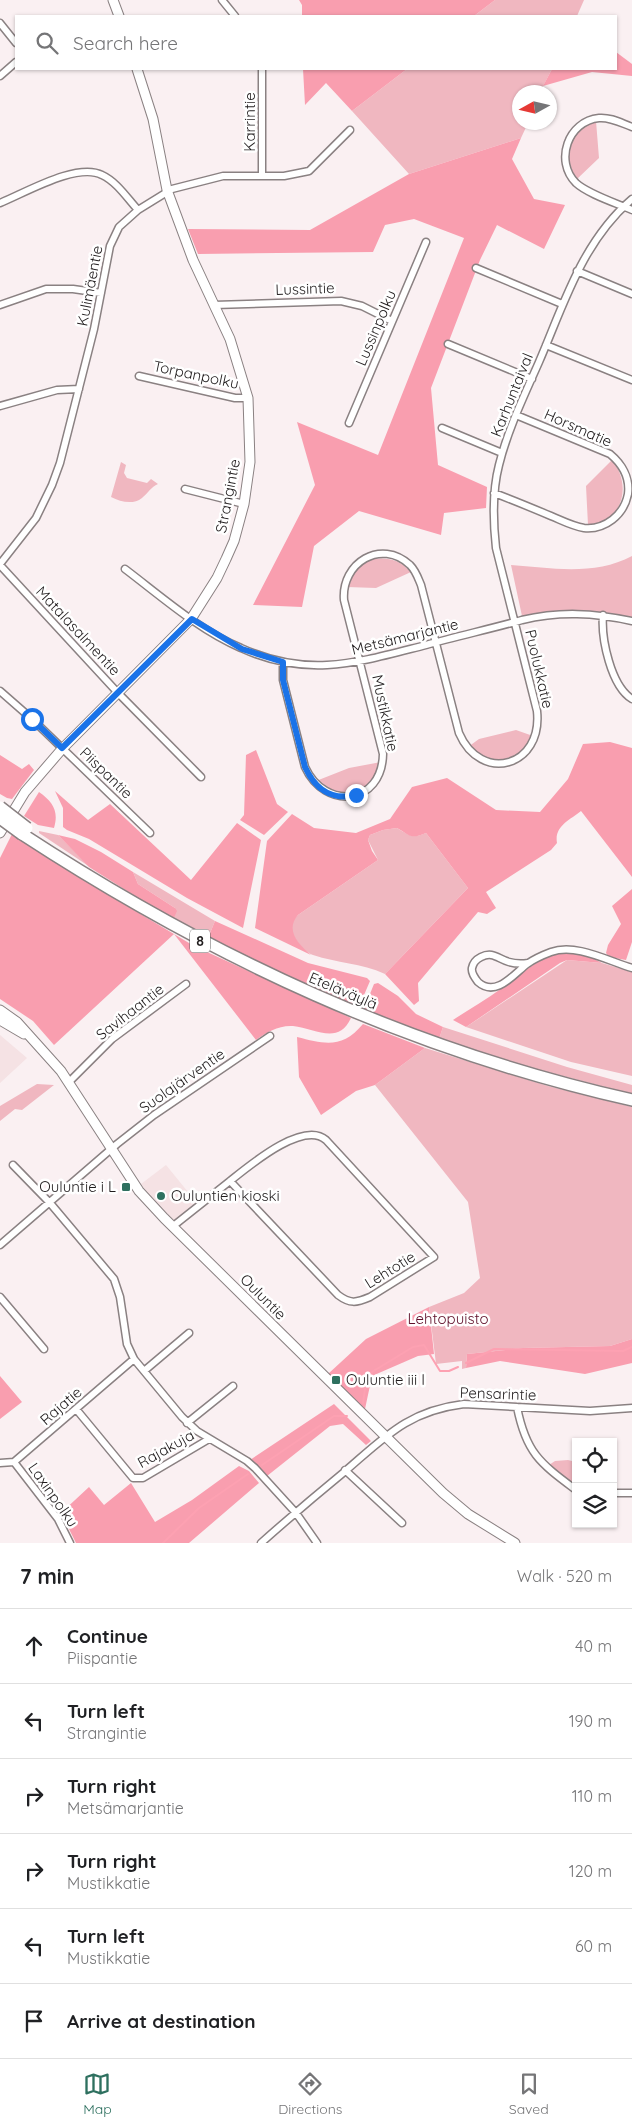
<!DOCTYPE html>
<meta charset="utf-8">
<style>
:root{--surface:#fff;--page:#f2f2f2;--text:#202124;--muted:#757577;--line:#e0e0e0;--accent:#2e705f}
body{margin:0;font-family:Quicksand,sans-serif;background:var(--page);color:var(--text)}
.controls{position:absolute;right:15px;bottom:15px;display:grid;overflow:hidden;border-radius:0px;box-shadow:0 1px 4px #0004}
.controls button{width:45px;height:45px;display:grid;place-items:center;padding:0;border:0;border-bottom:1px solid var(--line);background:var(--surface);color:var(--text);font:25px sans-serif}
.compass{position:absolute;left:512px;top:85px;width:45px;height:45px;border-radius:50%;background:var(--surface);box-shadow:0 1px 4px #0004;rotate:262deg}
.stop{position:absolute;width:15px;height:15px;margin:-11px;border:4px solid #1a73e8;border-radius:50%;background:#fff}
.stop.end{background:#1a73e8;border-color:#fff;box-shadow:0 1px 5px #0008}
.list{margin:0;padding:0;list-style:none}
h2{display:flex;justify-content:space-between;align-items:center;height:65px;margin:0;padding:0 20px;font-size:21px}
h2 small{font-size:16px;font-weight:400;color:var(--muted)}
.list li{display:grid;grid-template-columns:32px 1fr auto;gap:15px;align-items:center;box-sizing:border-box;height:75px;padding:0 20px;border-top:1px solid var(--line)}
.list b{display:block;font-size:19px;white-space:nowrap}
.list p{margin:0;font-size:16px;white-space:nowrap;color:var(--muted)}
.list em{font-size:16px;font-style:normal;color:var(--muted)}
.icon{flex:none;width:28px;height:28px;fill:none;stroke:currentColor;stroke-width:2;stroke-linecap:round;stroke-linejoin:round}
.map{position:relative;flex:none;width:632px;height:1543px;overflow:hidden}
.search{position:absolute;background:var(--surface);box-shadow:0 1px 4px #0004;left:15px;right:15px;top:15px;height:55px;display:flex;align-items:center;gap:12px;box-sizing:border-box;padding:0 18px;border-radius:0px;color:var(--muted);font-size:19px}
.sheet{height:515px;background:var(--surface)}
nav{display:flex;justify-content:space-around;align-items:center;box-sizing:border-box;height:70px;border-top:1px solid var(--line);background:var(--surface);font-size:14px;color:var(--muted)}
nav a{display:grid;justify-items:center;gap:2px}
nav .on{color:var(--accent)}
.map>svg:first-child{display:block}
.built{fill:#f5e2e4}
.green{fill:#f0b7c0}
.forest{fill:#f99eaf}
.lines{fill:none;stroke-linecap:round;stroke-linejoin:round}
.stream{stroke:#fda1b2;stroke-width:2}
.street-casing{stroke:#8a8182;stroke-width:9}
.secondary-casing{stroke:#8a8182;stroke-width:11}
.highway-casing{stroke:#8a8182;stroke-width:14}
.street{stroke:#fff;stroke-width:6}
.secondary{stroke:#fff;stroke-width:9}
.highway{stroke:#fff;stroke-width:11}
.highway-bridge-casing{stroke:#8a8182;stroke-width:14;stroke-linecap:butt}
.highway-bridge{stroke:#fff;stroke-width:11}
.route{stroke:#1a73e8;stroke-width:6}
.poi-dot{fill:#2e705f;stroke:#fff;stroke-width:2}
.labels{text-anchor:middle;stroke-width:5;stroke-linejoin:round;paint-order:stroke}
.shield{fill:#fff;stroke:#636061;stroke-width:1}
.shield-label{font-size:14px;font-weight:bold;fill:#201c1d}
.street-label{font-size:15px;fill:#201c1d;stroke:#fff}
.poi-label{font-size:15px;fill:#201c1d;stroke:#fff;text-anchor:start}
.park-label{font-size:15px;fill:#5e0e28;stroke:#fff}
</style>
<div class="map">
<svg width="632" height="1543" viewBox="0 0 632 1543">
<rect width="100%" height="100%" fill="#faf0f2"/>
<path class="built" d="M0,1035L27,1058L0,1083Z
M166,1165L197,1203L173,1222L152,1199L141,1184Z"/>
<path class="green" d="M495,0H584L577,16H474Z
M407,69H552L540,92H520V122L528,123L521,138L409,174L352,111Z
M596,121L599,158L577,179C561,157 569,129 596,121Z
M612,460C632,484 624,523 588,525L586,486Z
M121,462L126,465L124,473L127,478L147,483L151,479L158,484C151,487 148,493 142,498C133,505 121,502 111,497Z
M632,556V618C593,610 561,608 522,616L511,565C551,568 595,576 632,556Z
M373,559C389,557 400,560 411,572L376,588L347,587C352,573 358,564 373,559Z
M516,730L533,736C515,766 495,766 468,747L479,739Z
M381,762C374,781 360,799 337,794C330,792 322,785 316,781L349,768Z
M397,828C409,835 412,839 426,833L468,888L385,974C361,963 337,963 313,955C303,952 290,935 291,925C292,921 295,918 298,915L378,860L368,840L370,835L383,830Z
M39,831L58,835L90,867L39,833Z
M133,872L215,921L208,938L173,920L175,908L138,884Z
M567,960L602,963L632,972V1076L571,1062L466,1027Z
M443,1027L567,1067L632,1085V1094L505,1061L439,1039Z
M425,1048L548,1086L632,1107V1339L610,1346L523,1348L467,1354L466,1368L462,1369V1356V1361L436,1364L429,1307L464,1293L480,1278L468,1202L375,1085Z
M37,1084L54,1085L22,1110L15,1109L0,1121V1106Z
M568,1460L576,1462V1486L549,1465L555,1461Z"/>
<path class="forest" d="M299,0H495L474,16H302V5Z
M616,52L632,64V76L592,72L543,86L552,69H616Z
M303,69H407L352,111L326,83L305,105Z
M521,138L512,159L534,199L565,205L544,249L497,225L480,260L431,388L438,465L487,487L486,508L444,513L441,535L359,511L314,546L302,607L253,605L315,485L297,422L378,455L464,238L414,219L385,225L373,252L198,254L188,229L310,230L409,174Z
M610,742L632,748V877L581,811C570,820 554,826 557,843L551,850L486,892L496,908L487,914L478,912L418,983L419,1001L414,1005L385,974L468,888L426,833C410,840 410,835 397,828L383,830L370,835L368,840L372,851L378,860L298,915C285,930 298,944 311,955L255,928L267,841L292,814L314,828L356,833L390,819L412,787L447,778L496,810L540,812L568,779L583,744Z
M256,750L277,804L288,812L264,835L240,820L244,815L246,755Z
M0,755L22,769L29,764L34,770L12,799L7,798L0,794Z
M55,791L88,820L110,804L191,880L237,823L261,840L243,928L187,898L89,839L67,830L63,827V808Z
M39,792C53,802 59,811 54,828L38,825L24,816Z
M12,834L82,879L194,946L351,1018C338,1046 315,1028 293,1026C279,1025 267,1032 256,1040L174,934L54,1045L33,1021L0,999V858Z
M58,835L75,839L101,852L133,872L138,884L175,908L177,911L173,920L89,867Z
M632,889V942L626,960L609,957L606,953L608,945L621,924L612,906Z
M215,921L308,963L367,978L370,981L358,1009L311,988L208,938Z
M565,952L584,954L602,963L567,960L560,963L466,1027L453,1020C469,1009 486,1000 502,988C522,973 539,957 565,952Z
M378,983L398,996L416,1014L443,1027L439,1039L363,1011L374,984Z
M363,1024L425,1048L375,1085L356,1091L321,1115L299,1077L297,1037C325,1044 342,1049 363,1024Z
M429,1307L434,1354L418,1356L372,1376L365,1409L328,1374L366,1339Z
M632,1339V1363L585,1374L500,1361L466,1368L467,1354L523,1348L610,1346Z
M0,1376L22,1402L0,1419Z
M334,1404L371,1441L366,1445L343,1424L330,1426L267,1476L250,1460Z
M239,1466L249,1471L259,1483L189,1543H76L61,1513L89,1487L104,1505L131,1483L155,1522L192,1500Z"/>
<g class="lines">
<path class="stream" d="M466,1363L494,1349L623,1351L632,1347
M363,1403L367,1375L413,1347L424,1345L440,1371H449L458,1367
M262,1465L334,1416H347
M163,1543L199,1508L248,1474"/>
<defs>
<path id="street" d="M222,0L235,16
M0,23L16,43
M262,69V175
M0,76L16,62
M632,127C621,123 611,117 599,118C568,121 554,161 576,183C588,194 616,203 632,210
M0,203C25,193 77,162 102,175C117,182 127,198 138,210
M476,268L562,304
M577,271L632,294
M0,305L46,289H73L101,293
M214,305L341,301L362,306L392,321
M448,344L532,379
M546,345L632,380
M139,376L235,398H248
M0,406L57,390L79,389
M349,423L426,242
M442,428L502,453
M185,489L244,504
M494,493C513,500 532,508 551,516C561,520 572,526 584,528C605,530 624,515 628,494C630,478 622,464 610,454L516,415
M0,564L36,518L52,485L60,463L94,329L110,246L119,227L138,210L172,189L223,176H284L309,171L350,130
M0,565L118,693L201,777
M125,569C162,597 199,630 241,648C309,679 359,662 426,645C458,636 490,629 522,620C560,611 594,613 632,621
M603,615C601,639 611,686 632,699
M283,662V680L305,767C325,811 382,805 383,754L344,600C341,563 381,538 410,565C416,571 418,578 421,585L459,733C481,784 543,767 537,711L496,548C493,521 492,492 499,465C508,429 524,396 539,362C564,304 582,242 632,199
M0,691L32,719L150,833
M528,963C521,964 516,964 509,962C498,959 493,951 481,957C477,959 473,963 472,968C471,973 475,978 478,982C496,998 514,974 527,964C534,959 543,955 551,952C576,943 608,961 632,968
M69,1082L112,1039L186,984
M13,1165L50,1203L114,1279L120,1297L127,1344L134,1359L182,1417L197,1431L247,1461L255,1468L296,1513L317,1543
M172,1227L230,1181C249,1166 303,1120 326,1140L434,1257L370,1297C356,1303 350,1304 338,1295L230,1181
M0,1245L117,1144L154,1115L270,1036
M0,1297L44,1349
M144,1371L189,1333
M517,1407C526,1453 540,1463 576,1490
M76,1409L133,1478H143L209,1439
M187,1423L233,1386
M14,1462L58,1519L70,1543
M0,1463L14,1462L134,1359
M345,1470L402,1523
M613,1493H632
M261,1543C288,1519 315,1496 343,1473C384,1438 407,1411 464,1404L590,1411L632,1408"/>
<path id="secondary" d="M113,0L119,16
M0,833L25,792L62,749L191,619L217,578L226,559L234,541L244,504L250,462L248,398L230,339L193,260L167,190L153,119L137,69
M0,1010L17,1022L61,1071L139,1191L164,1218L443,1493L468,1514L515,1543
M0,1020L24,1034"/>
<path id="highway" d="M22,834C212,958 410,1050 632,1100"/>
</defs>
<use href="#street" class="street-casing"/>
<use href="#secondary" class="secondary-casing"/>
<use href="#highway" class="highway-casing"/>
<use href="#street" class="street"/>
<use href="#secondary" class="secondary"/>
<use href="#highway" class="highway"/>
<defs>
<path id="highway-bridge" d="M0,807L27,828
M0,818L22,834"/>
</defs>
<use href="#highway-bridge" class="highway-bridge-casing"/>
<use href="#highway-bridge" class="highway-bridge"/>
</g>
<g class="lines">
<path class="route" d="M32,719L62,748L192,619L242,649L283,662V680L305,767C315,789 332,801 356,795"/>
</g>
<g class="poi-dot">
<rect x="121" y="1182" width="10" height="10" rx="2.5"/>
<circle cx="161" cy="1196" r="5"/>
<rect x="331" y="1375" width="10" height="10" rx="2.5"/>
</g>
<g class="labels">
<rect class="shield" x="190" y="929.5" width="20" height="23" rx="4"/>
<g class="shield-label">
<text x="200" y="946">8</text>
</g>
<g class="street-label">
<text transform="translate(250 122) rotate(-90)" y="5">Karrintie</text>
<text transform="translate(90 286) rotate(-79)" y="5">Kulimäentie</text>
<text transform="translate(305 289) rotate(-2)" y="5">Lussintie</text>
<text transform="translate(376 328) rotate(-67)" y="5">Lussinpolku</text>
<text transform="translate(196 375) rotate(12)" y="5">Torpanpolku</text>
<text transform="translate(512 395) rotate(-68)" y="5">Karhuntaival</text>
<text transform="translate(578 428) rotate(24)" y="5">Horsmatie</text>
<text transform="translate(228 496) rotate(-79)" y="5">Strangintie</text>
<text transform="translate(78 631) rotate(47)" y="5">Matalasalmentie</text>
<text transform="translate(405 637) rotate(-14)" y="5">Metsämarjantie</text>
<text transform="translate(539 669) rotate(77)" y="5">Puolukkatie</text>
<text transform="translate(385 713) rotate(78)" y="5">Mustikkatie</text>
<text transform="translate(106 773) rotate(44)" y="5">Piispantie</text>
<text transform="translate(343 991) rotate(23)" y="5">Eteläväylä</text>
<text transform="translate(130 1012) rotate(-38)" y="5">Savihaantie</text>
<text transform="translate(182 1081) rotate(-35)" y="5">Suolajärventie</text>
<text transform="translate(390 1270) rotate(-32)" y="5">Lehtotie</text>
<text transform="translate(263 1297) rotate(45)" y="5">Ouluntie</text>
<text transform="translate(498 1394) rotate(2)" y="5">Pensarintie</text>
<text transform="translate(61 1406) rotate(-41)" y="5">Rajatie</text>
<text transform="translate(166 1449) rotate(-29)" y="5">Rajakuja</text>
<text transform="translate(53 1495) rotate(55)" y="5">Laxinpolku</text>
</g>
<g class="poi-label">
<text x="116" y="1192" text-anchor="end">Ouluntie i L</text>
<text x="171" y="1201">Ouluntien kioski</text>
<text x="346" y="1385">Ouluntie iii I</text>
</g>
<g class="park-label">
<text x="448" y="1324">Lehtopuisto</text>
</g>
</g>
</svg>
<div class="controls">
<button><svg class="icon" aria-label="locate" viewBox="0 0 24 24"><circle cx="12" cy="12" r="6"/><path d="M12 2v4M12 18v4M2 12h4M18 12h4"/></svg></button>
<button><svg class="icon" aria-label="layers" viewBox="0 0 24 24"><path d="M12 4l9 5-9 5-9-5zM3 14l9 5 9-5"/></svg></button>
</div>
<svg class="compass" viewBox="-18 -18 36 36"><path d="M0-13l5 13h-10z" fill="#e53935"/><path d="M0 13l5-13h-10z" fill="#757577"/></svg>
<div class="stop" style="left:32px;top:719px"></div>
<div class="stop end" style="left:356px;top:795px"></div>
<div class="search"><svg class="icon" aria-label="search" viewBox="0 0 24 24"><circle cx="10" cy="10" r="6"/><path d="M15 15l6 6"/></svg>Search here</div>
</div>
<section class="sheet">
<h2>7 min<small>Walk · 520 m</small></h2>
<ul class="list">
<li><svg class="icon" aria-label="ahead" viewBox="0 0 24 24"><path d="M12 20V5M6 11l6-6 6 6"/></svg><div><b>Continue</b><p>Piispantie</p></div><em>40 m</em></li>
<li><svg class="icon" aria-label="left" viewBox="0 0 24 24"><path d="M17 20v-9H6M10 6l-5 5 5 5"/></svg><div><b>Turn left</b><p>Strangintie</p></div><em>190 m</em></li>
<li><svg class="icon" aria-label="right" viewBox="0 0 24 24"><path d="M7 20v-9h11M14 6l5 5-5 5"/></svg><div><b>Turn right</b><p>Metsämarjantie</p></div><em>110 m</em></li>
<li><svg class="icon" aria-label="right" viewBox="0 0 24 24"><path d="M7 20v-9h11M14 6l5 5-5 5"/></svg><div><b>Turn right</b><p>Mustikkatie</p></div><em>120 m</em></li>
<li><svg class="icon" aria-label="left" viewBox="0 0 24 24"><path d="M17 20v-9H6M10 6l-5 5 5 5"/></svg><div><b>Turn left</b><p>Mustikkatie</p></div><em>60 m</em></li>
<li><svg class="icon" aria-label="arrive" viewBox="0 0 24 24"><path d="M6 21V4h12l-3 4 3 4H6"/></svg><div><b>Arrive at destination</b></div></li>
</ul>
</section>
<nav>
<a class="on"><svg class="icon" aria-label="map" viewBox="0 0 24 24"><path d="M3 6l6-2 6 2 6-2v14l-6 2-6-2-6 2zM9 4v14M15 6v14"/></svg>Map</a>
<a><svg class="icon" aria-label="directions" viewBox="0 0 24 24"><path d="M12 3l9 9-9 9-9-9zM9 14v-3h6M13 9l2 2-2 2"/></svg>Directions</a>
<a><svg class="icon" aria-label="saved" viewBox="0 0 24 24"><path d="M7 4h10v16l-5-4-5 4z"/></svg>Saved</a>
</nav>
